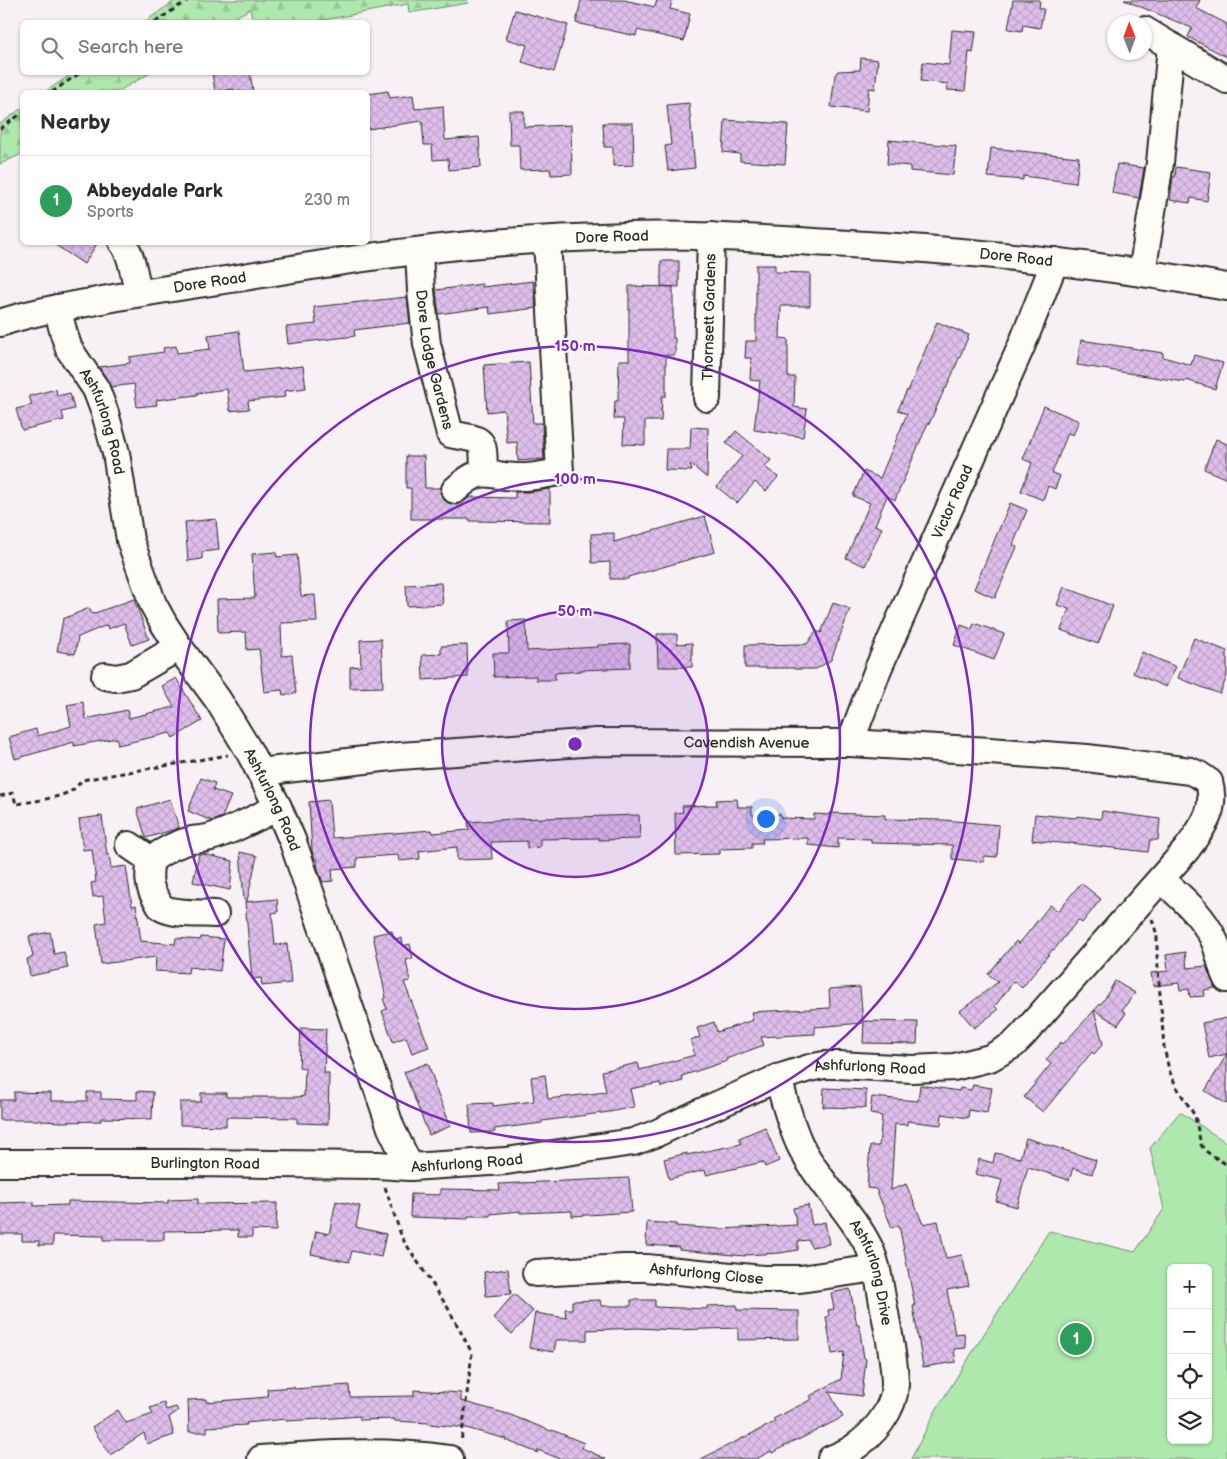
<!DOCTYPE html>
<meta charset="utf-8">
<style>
:root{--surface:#fff;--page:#f7f7f7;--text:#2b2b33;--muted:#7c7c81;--line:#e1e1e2;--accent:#0f766e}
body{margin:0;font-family:"Balsamiq Sans",sans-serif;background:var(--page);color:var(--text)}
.controls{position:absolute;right:15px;bottom:15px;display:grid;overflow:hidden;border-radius:8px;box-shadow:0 1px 4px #0004}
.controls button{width:45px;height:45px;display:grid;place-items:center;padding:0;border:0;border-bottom:1px solid var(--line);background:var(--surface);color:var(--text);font:25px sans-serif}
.compass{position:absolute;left:1107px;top:15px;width:45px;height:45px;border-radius:50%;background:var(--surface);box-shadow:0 1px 4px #0004;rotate:359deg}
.you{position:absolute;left:765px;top:818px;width:18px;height:18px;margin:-12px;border:4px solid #fff;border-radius:50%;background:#1a73e8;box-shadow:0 0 0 8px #1a73e833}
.badge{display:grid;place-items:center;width:32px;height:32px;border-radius:50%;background:var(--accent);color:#fff;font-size:16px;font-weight:700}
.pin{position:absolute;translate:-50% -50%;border:2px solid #fff;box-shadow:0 1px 5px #0006}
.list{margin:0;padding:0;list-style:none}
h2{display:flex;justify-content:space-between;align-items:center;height:65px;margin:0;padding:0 20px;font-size:21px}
h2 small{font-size:16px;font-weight:400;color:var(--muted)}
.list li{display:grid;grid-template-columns:32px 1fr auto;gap:15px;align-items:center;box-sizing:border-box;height:90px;padding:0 20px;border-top:1px solid var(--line)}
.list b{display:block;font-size:19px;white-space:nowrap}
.list p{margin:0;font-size:16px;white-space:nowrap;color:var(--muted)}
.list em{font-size:16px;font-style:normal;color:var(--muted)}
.icon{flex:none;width:28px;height:28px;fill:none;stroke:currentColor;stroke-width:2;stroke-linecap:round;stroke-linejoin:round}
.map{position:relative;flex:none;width:1227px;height:1459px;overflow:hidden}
.search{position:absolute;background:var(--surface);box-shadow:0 1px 4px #0004;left:20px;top:20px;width:350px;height:55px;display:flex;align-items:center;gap:12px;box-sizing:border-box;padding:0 18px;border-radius:8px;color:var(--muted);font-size:19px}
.panel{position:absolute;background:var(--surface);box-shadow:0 1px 4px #0004;left:20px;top:90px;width:350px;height:155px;border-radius:8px}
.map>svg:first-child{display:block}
.forest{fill:url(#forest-firs);stroke:#6c8a6c}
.pitch{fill:#aee8ad;stroke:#6c8a6c;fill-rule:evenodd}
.building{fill:url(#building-cross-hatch);stroke:#2b2b2b}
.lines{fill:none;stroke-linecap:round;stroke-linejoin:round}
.minor-casing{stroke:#2b2b2b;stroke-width:30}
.path{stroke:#2b2b2b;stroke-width:3;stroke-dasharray:5 4;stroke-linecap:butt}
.minor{stroke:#fdfcf7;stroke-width:26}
.ring{fill:none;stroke:#7b2cbf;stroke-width:2.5}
.labels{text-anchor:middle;stroke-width:4;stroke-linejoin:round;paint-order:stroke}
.street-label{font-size:15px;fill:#2b2b2b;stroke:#fdfcf7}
.centre{fill:#7b2cbf;stroke:#fdfcf7;stroke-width:2.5}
.ring-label{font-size:15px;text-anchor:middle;font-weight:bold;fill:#7b2cbf;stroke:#fdfcf7;stroke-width:4;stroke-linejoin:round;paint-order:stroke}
</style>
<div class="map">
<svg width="1227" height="1459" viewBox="0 0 1227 1459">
<defs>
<pattern id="forest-firs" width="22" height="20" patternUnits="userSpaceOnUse" patternTransform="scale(1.25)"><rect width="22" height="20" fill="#aee8ad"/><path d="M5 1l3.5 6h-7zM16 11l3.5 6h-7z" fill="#96c795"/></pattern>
<pattern id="building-cross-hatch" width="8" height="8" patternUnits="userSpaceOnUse" patternTransform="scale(1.25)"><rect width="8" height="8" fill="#dfbeeb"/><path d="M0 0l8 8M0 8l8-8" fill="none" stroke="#c0a3ca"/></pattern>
</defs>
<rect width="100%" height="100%" fill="#f7f0f5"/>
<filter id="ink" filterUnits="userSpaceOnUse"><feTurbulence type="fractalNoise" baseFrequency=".02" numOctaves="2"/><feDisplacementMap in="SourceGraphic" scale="10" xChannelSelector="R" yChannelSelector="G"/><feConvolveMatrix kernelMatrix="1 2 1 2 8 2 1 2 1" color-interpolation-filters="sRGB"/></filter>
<g filter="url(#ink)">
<path class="forest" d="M176,0H467L468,3L409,13L408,4L314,22H253L250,9L226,22H144Z
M73,73V72L150,73L117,92H45Z
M22,108V154L0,164V124Z"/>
<path class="pitch" d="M1180,1112L1227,1143V1459H911L936,1410L1049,1231L1135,1252L1164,1209L1150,1148ZM1171,1268H1208V1440H1171Z"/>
<path class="building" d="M581,0H624L655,7L657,0H672L670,9L690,14L684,41L637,30L636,36L576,23Z
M1013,0H1040L1039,8L1044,9L1040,28L1023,25L1022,31L1008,29Z
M1124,0H1200L1196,8L1227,24V57L1188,37L1192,28Z
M515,10L568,25L554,72L522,62L527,45L506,39Z
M952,30L976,32L973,53L969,52L965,91L947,90L948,84L921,81L923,62L949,65Z
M861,58L878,60L875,89L869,88L867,111L831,107L835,75L838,71L860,70Z
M212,72H250L253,92H234V89L215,92Z
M388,91L390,98L413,95L415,109L443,106L445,140L479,137L481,167L449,170L448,159L433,160L432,145H424L422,121L368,129V94Z
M689,103L695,168L668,171L665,146L671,145L667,105Z
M509,111H524V127L571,125L572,174L551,175L550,169L520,170L519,145H510Z
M725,120L788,124L785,164L740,161V154L723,152Z
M603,123H633L634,165L613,166V147H604Z
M889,140L956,146L953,175L910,171V166L887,164Z
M991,148L1079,157L1076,183L1023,176V180L988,177Z
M1117,164L1144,168L1139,198L1112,193Z
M1176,167L1211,172L1207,201L1191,198L1190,203L1170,200L1173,177H1175Z
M51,242H98L84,264Z
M661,261H679V287L661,286Z
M756,265H775V272L810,273V306H781L780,338L788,339V377H795L794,407L807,409L803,437L754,430L760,381L750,380L751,358H745L746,341H756Z
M533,281L536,308L490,314L489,307L439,314L436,290L482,284V287Z
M629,286L673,287V338H675V355H666V396H662L661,421H645V445L623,444L624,419H614L615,401H618L619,360H629Z
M407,297L410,323L354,330L355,336L288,344L286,327L316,324L314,307Z
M937,322L969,335L946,389L945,388L929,424L928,423L895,500L887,496L875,525L882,528L865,566L846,558L870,503L853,496L864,471L880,478L907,414L898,410L907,390L908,391Z
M239,331L244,372L303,366L306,388L284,391L285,397L248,401L249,409L230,411L227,389L197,393V395L156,400L157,405L137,407L134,384L111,387L99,367L130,363L129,357L164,352L163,348L176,346L177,353L210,349L208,335Z
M1081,340L1163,353V357L1191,365L1194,355L1223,363L1215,389L1186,380L1185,382L1077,365Z
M529,362L533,423H542L544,459L518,461L517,442L507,443L504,410L487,412L484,365Z
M56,389L57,396L70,393L74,409L62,412L64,420L22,430L16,409L32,405L29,396Z
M1044,406L1079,421L1073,435L1068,433L1052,473L1060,476L1055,489L1048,486L1043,500L1021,491L1032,463L1023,459Z
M691,427L708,428L707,478L690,464L692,471L665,470L666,449H690Z
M736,431L771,460L765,467L778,477L766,491L755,482L737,503L717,487L742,456L726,443Z
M1216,439L1227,444V479L1204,469Z
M406,456H424L425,488H441L440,493L443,499L451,504L458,505L470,497L515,498V492H529L550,489V522L470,521V519H411V488H406Z
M1010,503L1027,510L1013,545L1017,547L995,598L974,589Z
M705,516L715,552L628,577V579H610V562L592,563L591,534L614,533V542Z
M216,519L219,550L202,552V559L188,561L185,522Z
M276,552L277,557L297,555L301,596L315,595L317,622L281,623L282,656L292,655L296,693L283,695L282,690L264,692L259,649L247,650L246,632L218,633L217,599L255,598L252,554Z
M441,583L443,604L407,606L406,585Z
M1064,587L1113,606L1098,644L1061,630L1069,609L1057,605Z
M134,599L149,639L132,645L124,623L108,629L107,625L78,637L75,654L57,651L63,619L89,608L92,614Z
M833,603L850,609L831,660L816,669H794V668H745V645L807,644L816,631L821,633Z
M526,620L527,651L598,647V645L630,644V668L581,670V671L555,673V680H536V676L494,677L493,653H509L508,621Z
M974,623L1004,634L994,660L954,645L961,625L972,629Z
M657,634H677V644L692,643V667H658Z
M1194,638L1227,651V676L1220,694L1178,678Z
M381,639L383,687L350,688V667L361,666L360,640Z
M467,645L468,677L423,680L422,655L441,654V646Z
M1142,652L1176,667L1166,687L1133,673Z
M176,678L202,721L173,738L170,733L118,745L117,738L74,746V742L15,759L9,737L36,729L38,736L71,726L67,705L83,702L86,719L127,710L129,718L174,707L162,686Z
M201,778L215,783L213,790L231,796L222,817L212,821L188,811Z
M170,799L179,828L146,838L137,809Z
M737,799L738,807H752V815L780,814L781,818L814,819V814L829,815V813L885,815V819L944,820L999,825L997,857L984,856V862L952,859V845L871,843V839L838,838V848L808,845V838L762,839L763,843H752V848L720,849V854L676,855L675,813L683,812L682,806L717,805L716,800Z
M329,800L332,838L432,830L433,833L469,830L468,822L513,819L639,815L640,839L599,840V838L540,839V847L527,848V841L491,842L492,859L457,860V847L419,851L420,859L399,861L398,855L367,857L357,858V867L332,869L333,881L323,882L318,870L317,859H315L312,851L309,802Z
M1102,811L1160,819L1158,840H1150L1148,852L1069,843V844L1032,840L1035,814L1076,818L1077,816L1101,819Z
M102,816L107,855L109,854L111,868L126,866L132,906L136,905L141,941L175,944L176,938L200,940L201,937L224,939L220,971L189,967L188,973L155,971L156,957L101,964L96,924L106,922L103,896L93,897L91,883L96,882L92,849L83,850L79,819Z
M240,852L257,856L247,901L244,900Z
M199,854H203L233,861L230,890L193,882Z
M1081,883L1101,899L1082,923L1078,920L1054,950L1053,949L1022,988L1014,981L995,1006L998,1010L974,1028L960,1011L998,982L988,974L1016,941L1019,944L1050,905L1058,911Z
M277,899L278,912L272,913L275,945L287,944L291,983L262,986L261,978L252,979L245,902Z
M392,931L394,939L402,938L403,946L410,944L413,959L406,960L410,981L404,982L429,1047L412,1053L406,1037L393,1042L382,1011L387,1009L383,999L386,998L373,935Z
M50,932L54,954L64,952L68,968L30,976L27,959L33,957L29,936Z
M1185,952L1187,968L1206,966L1215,988L1204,990L1205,996L1190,997L1189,989L1180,990L1179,983L1153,986L1151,973L1168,971L1166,955Z
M1115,981L1135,993L1122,1010L1126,1013L1118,1025L1094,1010L1103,1044L1094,1054L1092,1052L1043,1112L1024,1097L1051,1064L1046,1060L1061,1042L1063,1044L1104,1000Z
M860,987L863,1023L815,1027V1034L761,1037L764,1045L726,1059L727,1061L682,1076L683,1081L661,1087L660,1083L630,1089L634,1107L609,1112L542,1121V1123L494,1129L495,1132L471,1133L469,1104L493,1103V1106L534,1101L531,1077L545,1075L548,1099L606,1092L602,1071L638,1063L640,1070L695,1055L690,1040L700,1037L697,1028L714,1022L717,1032L753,1020L751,1012L830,1008L829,989Z
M1227,1018V1054L1209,1058L1202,1023Z
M864,1021L918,1022L917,1044L863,1043Z
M301,1028L326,1029L324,1073H329L328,1124L297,1123V1118L226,1117V1126L180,1125V1102H201V1093H226V1097H297L304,1096L305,1068L299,1067Z
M1227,1054V1104L1205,1091Z
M428,1063L435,1084L434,1085L451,1126L429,1135L404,1072Z
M920,1085L959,1091L960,1088L971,1090L973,1085L992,1088L987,1113L969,1110L968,1118L942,1114L941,1125L907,1121V1125L895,1124L891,1190L906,1184L923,1224L938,1221L946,1258L962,1255L969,1286L947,1290L955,1334L964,1333L966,1348L954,1349L956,1362L923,1367L913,1306H915L899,1225L892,1228L876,1189L867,1188L870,1146H879L882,1116L870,1114L872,1097L918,1101Z
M824,1088L866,1090V1108L823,1107Z
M137,1091L153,1092L152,1119L101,1118V1121L63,1122L41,1121V1120H0V1100H14V1092L51,1093V1101H87V1092H101V1099L137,1100Z
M765,1127L779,1161L765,1167L763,1162L706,1175L705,1170L669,1179L664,1159L687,1153V1155L741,1144L739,1138Z
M1026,1138L1096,1160L1092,1174L1073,1168L1069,1180L1028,1167L1017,1207L996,1201L1002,1180L975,1174L979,1159L993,1163L995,1153L1020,1158Z
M629,1178L632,1212L572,1216V1211L520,1213V1211L490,1214V1216H468V1219L410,1217L411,1194L440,1195V1189L500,1190L499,1184Z
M198,1199V1204L277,1203L276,1231L252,1230V1237H238V1230L164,1231V1240H103L104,1236L53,1235V1245H39V1241H22V1234H0V1203L34,1202V1206L68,1205V1201L168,1203V1200Z
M336,1201L360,1206L356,1227L386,1234L381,1257L352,1251L349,1262L311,1254L316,1231L329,1234Z
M808,1205L812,1225L825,1222L829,1244L811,1247L809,1240L798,1241V1250L780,1253L745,1255V1256L679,1250V1247L646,1245L647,1222L676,1224V1226L720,1229L797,1225L793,1208Z
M508,1269L511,1294L486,1296L484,1272Z
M850,1289L857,1325H859L864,1358L866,1359L862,1396L829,1392L843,1417L798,1440V1439L772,1453L771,1451L756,1459H701L775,1422L773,1419L812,1399L810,1396L841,1379L844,1352L832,1354L826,1317L829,1316L828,1310L834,1309L831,1293Z
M514,1294L533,1311L512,1334L493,1318Z
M600,1300L601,1306H631V1300H655V1307L707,1309V1306L737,1305V1310L799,1311V1339L738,1340V1328L675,1330L638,1328L587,1330V1340H556L554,1352L529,1348L535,1313L566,1318L565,1309H572V1301Z
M349,1385L350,1397L414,1396V1390L461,1393V1401L508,1414L551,1431L552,1430L584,1443L582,1448L606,1459H560L538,1450V1453L505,1440L506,1439L466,1428L429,1424V1423L395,1421V1419L360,1420V1416L321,1419L286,1421V1419L246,1423L247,1425L207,1427V1432H189L188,1400L206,1399V1402L268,1397L267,1389L294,1387V1389Z
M164,1403L166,1410L176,1407L178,1411L169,1417L174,1435L147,1444L144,1433L110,1455L92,1427L118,1410L126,1423L153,1414L150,1408Z"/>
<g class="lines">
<defs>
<g id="minor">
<path d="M1144,30L1227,80"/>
<path d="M122,242C132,253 135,279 138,293"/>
<path id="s1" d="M419,251L421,291L427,344L450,434C485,441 483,436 484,472"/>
<path d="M1142,272L1160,163L1171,46"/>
<path id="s2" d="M57,308L64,334L69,349L96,389L105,413L116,453L130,540L153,604L164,624L179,647L218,700L249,751L278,807L293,842L391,1128L410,1167L506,1161L633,1142L655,1134L699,1113L778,1078L809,1068L824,1065H838L912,1069L954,1067L990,1058L1013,1045L1022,1036L1187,849C1203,826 1217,811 1209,782"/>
<path id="s3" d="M0,323C32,312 64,307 97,301C144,292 191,285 238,278C297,268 357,258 416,251C485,242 558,238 627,236C696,234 764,239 832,243C965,250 1096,263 1227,287"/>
<path id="s4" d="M707,398L711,236"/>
<path d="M455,490C483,464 485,476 517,477C531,478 546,474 560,472L547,240"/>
<path d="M105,676L116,678L131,675L179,647"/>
<path id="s5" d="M850,743L878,669L1021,347L1055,261"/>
<path id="s6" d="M260,772L400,756L597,742L850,743L990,751L1087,758L1190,771L1199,775L1209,782"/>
<path d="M129,845L151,860"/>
<path d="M1161,879C1182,898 1203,915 1215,942C1220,954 1221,968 1227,979"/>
<path d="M215,914C202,913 172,915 161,907C159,905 158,902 157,900C148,888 148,875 151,860C163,851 177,843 192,840C198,839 205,839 211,837C234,830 256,818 278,807"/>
<path id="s7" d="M778,1078C785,1101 790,1125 801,1147C819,1183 851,1211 869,1247C879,1268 880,1291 885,1313C889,1337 895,1361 895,1385C894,1411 873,1435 852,1449C845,1453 838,1456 831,1459"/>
<path id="s8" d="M0,1163H182L377,1165L410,1167"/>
<path id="s9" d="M536,1273L624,1268H646L763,1279H800L876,1268"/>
<path d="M261,1459C325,1453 387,1450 450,1459"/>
</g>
</defs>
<use href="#minor" class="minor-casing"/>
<path class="path" d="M155,22L188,0
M52,92L81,72
M0,129L22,113
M0,796L13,793L16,804C30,802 59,798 71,791C75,789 79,784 82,780L228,755
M1152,919L1157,935V955L1164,1047L1169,1070L1176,1086L1195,1116L1201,1145L1207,1152L1227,1165
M385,1187L402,1238L448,1308L472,1353L461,1443"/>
<use href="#minor" class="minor"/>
</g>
</g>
<circle cx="575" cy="744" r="133" fill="#7b2cbf" fill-opacity=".12"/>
<g class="ring">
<circle cx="575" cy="744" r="133"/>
<circle cx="575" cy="744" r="265"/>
<circle cx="575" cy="744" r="398"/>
</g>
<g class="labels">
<g class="street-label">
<text dy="5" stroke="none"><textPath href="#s3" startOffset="619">Dore Road</textPath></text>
<text dy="5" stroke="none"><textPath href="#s3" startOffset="1024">Dore Road</textPath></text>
<text dy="5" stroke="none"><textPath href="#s3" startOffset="214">Dore Road</textPath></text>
<text dy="5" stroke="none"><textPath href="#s4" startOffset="81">Thornsett Gardens</textPath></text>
<text dy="5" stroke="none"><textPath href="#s1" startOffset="110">Dore Lodge Gardens</textPath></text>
<text dy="5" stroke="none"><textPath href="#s2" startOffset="124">Ashfurlong Road</textPath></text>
<text dy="5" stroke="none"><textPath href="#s5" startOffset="262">Victor Road</textPath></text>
<text dy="5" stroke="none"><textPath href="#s6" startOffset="488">Cavendish Avenue</textPath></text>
<text dy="5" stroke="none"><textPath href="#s2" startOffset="544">Ashfurlong Road</textPath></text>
<text dy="5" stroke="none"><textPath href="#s2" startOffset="1414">Ashfurlong Road</textPath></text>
<text dy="5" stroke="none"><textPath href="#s2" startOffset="994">Ashfurlong Road</textPath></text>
<text dy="5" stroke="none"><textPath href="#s8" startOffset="205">Burlington Road</textPath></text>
<text dy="5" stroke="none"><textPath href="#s7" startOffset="219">Ashfurlong Drive</textPath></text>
<text dy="5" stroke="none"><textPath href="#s9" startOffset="171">Ashfurlong Close</textPath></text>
</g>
</g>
<circle cx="575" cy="744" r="8" class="centre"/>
<g class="ring-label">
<text x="575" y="351">150 m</text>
<text x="575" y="484">100 m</text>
<text x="575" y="616">50 m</text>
</g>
</svg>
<div class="controls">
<button>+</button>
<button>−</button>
<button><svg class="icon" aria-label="locate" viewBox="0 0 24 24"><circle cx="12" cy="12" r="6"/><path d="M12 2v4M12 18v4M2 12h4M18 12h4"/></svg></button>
<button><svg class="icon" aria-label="layers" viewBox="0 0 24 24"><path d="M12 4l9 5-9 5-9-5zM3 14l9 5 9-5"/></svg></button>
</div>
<svg class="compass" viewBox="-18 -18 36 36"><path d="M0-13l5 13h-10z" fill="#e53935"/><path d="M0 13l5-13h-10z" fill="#7c7c81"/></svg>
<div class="you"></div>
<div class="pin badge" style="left:1076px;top:1339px;background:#2e9e5b">1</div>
<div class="search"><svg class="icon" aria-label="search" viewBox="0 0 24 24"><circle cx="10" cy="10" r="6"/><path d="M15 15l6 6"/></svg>Search here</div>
<section class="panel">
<h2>Nearby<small></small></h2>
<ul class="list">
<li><span class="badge" style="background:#2e9e5b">1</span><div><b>Abbeydale Park</b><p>Sports</p></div><em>230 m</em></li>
</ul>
</section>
</div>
